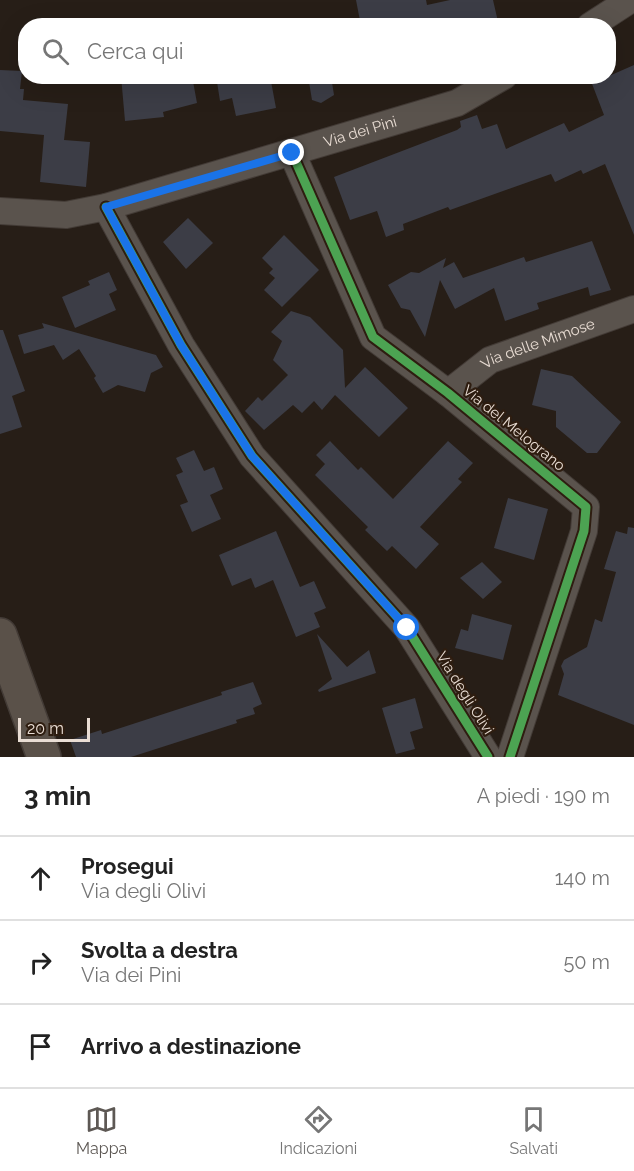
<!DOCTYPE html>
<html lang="it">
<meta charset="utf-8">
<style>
:root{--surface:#fff;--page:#f2f2f2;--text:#222;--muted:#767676;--line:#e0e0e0;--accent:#5d5854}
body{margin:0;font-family:Raleway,sans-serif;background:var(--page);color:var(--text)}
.scale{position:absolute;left:18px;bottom:15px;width:72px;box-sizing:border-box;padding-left:6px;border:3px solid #e9ddd4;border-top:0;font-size:16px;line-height:21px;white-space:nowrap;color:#e9ddd4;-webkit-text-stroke:4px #2e1d10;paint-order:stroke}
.stop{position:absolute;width:18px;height:18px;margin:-14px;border:4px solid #1a73e8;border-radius:50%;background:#fff}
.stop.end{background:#1a73e8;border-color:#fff;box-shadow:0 2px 6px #0008}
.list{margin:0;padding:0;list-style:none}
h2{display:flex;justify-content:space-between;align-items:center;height:78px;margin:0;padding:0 24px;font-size:26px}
h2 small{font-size:20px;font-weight:400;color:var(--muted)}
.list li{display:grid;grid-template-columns:39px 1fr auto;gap:18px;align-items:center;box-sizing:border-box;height:84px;padding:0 24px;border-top:2px solid var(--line)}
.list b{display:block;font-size:22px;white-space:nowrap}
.list p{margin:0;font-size:20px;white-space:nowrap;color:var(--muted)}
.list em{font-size:20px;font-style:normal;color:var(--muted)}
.icon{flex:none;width:33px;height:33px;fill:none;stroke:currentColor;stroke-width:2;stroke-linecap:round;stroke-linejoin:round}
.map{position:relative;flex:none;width:634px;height:757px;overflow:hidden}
.search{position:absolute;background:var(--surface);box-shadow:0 6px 24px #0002;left:18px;right:18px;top:18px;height:66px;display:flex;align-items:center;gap:15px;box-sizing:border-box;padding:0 21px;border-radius:24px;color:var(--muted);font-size:22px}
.sheet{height:330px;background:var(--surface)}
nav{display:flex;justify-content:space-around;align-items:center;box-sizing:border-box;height:84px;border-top:2px solid var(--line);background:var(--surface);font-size:16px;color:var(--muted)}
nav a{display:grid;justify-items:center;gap:3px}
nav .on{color:var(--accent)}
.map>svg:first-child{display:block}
.building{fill:#3c3d46}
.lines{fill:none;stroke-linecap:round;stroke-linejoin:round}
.street-casing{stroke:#433b36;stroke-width:28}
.secondary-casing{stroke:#433b36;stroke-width:36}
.street{stroke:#5a534d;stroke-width:26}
.secondary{stroke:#5a5149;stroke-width:33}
.cycleway-casing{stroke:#2e1d10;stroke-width:13}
.cycleway{stroke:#4ca352;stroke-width:9}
.route{stroke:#1a73e8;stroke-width:8}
.labels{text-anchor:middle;stroke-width:4.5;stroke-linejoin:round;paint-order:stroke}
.street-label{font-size:15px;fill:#e9ddd4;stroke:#2e1d10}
</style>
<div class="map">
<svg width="634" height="757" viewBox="0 0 634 757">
<rect width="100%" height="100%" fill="#271e17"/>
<path class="building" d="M356,0H426L427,5L450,0H493L499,26H361Z
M634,65V235L605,164L583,174L581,170L555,182L551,174L450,210L448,207L403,224L404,230L386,237L377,211L350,220L334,177L457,130L461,127L460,121L477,115L482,129L497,124L506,149L564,123L569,132L604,115L589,76H609Z
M0,70L22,71L20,89H24L23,100L68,104L64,140L90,142L86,187L40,182L44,135L0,131Z
M121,76H192L197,103L163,112L164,117L125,121Z
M242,76H270L276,108L236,116L232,98L220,101L217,82Z
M308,76H331L334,95L321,103L312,100Z
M188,218L213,243L186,269L163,242Z
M284,235L319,270L282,307L264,290L275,278L269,273L273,269L262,258Z
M592,241L611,290L590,296L588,287L537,303L539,309L505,321L494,288L455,309L440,280L425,337L410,310L401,308L388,285L411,272L419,273L446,258L443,268L454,262L463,278L524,257L526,262Z
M109,272L117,290L109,294L116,310L75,328L62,297L90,285L88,281Z
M291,311L310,317L343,350L345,388L365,367L408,408L379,437L335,395L322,410L314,401L302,413L293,405L264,430L245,411L258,397L262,401L288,375L273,360L282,341L271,332Z
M42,323L156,355L163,367L151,373L145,392L118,385L103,393L94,378L96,376L79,349L63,360L54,345L24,354L18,335L44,328Z
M0,330H3L25,391L12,396L22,427L0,434Z
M541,369L572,376L621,422L597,453H587L556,427V411L532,405Z
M330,441L358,470L361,467L393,499L448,441L473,463L458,479L462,482L420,527L439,544L416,569L392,546L387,551L365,530L368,527L315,475L325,464L316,455Z
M194,450L204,471L214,467L223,489L210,495L221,519L192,532L180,505L188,502L176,475L183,472L176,458Z
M508,498L548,509L534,560L494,548Z
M628,527L634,528V725L558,695L564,674L561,666L564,660L587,647L595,619L602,622L616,572L604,569L616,531L627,534Z
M276,531L300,587L314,581L326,608L314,613L320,627L296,637L273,580L255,588L251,578L232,586L219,555Z
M482,562L502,582L483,599L460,578Z
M472,614L512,625L503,660L455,648L461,629L468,631Z
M317,634L347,667L369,650L376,673L319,692L318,690L332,679Z
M253,682L262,704L253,708L255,714L236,720L237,723L131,757H76L70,740L101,730L102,734L222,695L221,692Z
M415,698L423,728L410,732L415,749L396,754L382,708Z"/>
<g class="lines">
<defs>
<g id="street">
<path d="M590,26L630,0"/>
<path d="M292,153L373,337L448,393L586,507L584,531L510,757"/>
<path d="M106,207L181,345L252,456L407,628L488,757"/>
<path id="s1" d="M0,211L66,215L106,207L457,103L504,76"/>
<path id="s2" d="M448,393L490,360L634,309"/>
</g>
<path id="secondary" d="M0,635L44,757"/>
</defs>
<use href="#street" class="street-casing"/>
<use href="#secondary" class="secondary-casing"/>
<use href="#street" class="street"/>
<use href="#secondary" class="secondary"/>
<defs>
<path id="cycleway" d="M292,153L373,337L448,393L586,507L584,531L510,757
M106,207L181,345L252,456L407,628L488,757"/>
</defs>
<use href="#cycleway" class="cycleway-casing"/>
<use href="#cycleway" class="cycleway"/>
</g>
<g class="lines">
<path class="route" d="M292,153L106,207L181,345L252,456L407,628"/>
</g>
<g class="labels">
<g class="street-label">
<text dy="5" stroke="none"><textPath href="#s1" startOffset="372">Via dei Pini</textPath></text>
<text dy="5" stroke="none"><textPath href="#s2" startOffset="104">Via delle Mimose</textPath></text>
<text transform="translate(514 428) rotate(39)" y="5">Via del Melograno</text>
<text transform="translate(465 693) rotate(58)" y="5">Via degli Olivi</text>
</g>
</g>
</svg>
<div class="scale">20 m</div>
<div class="stop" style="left:407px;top:628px"></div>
<div class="stop end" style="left:292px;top:153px"></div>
<div class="search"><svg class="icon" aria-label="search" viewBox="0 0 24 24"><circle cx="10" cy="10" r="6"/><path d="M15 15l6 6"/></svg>Cerca qui</div>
</div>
<section class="sheet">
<h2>3 min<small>A piedi · 190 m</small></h2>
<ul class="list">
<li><svg class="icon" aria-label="ahead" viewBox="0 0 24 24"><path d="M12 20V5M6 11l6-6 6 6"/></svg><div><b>Prosegui</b><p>Via degli Olivi</p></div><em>140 m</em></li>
<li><svg class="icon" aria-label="right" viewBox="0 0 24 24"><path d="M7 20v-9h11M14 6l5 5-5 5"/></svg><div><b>Svolta a destra</b><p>Via dei Pini</p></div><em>50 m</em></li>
<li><svg class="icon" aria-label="arrive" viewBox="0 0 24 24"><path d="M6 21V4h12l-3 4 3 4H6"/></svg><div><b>Arrivo a destinazione</b></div></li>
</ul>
</section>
<nav>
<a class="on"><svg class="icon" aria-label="map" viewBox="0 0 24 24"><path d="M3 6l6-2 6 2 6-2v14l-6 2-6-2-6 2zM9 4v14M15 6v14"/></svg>Mappa</a>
<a><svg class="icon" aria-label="directions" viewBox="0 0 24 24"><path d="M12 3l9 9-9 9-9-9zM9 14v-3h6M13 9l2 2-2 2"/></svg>Indicazioni</a>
<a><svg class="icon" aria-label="saved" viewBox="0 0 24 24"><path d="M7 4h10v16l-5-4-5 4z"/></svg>Salvati</a>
</nav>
